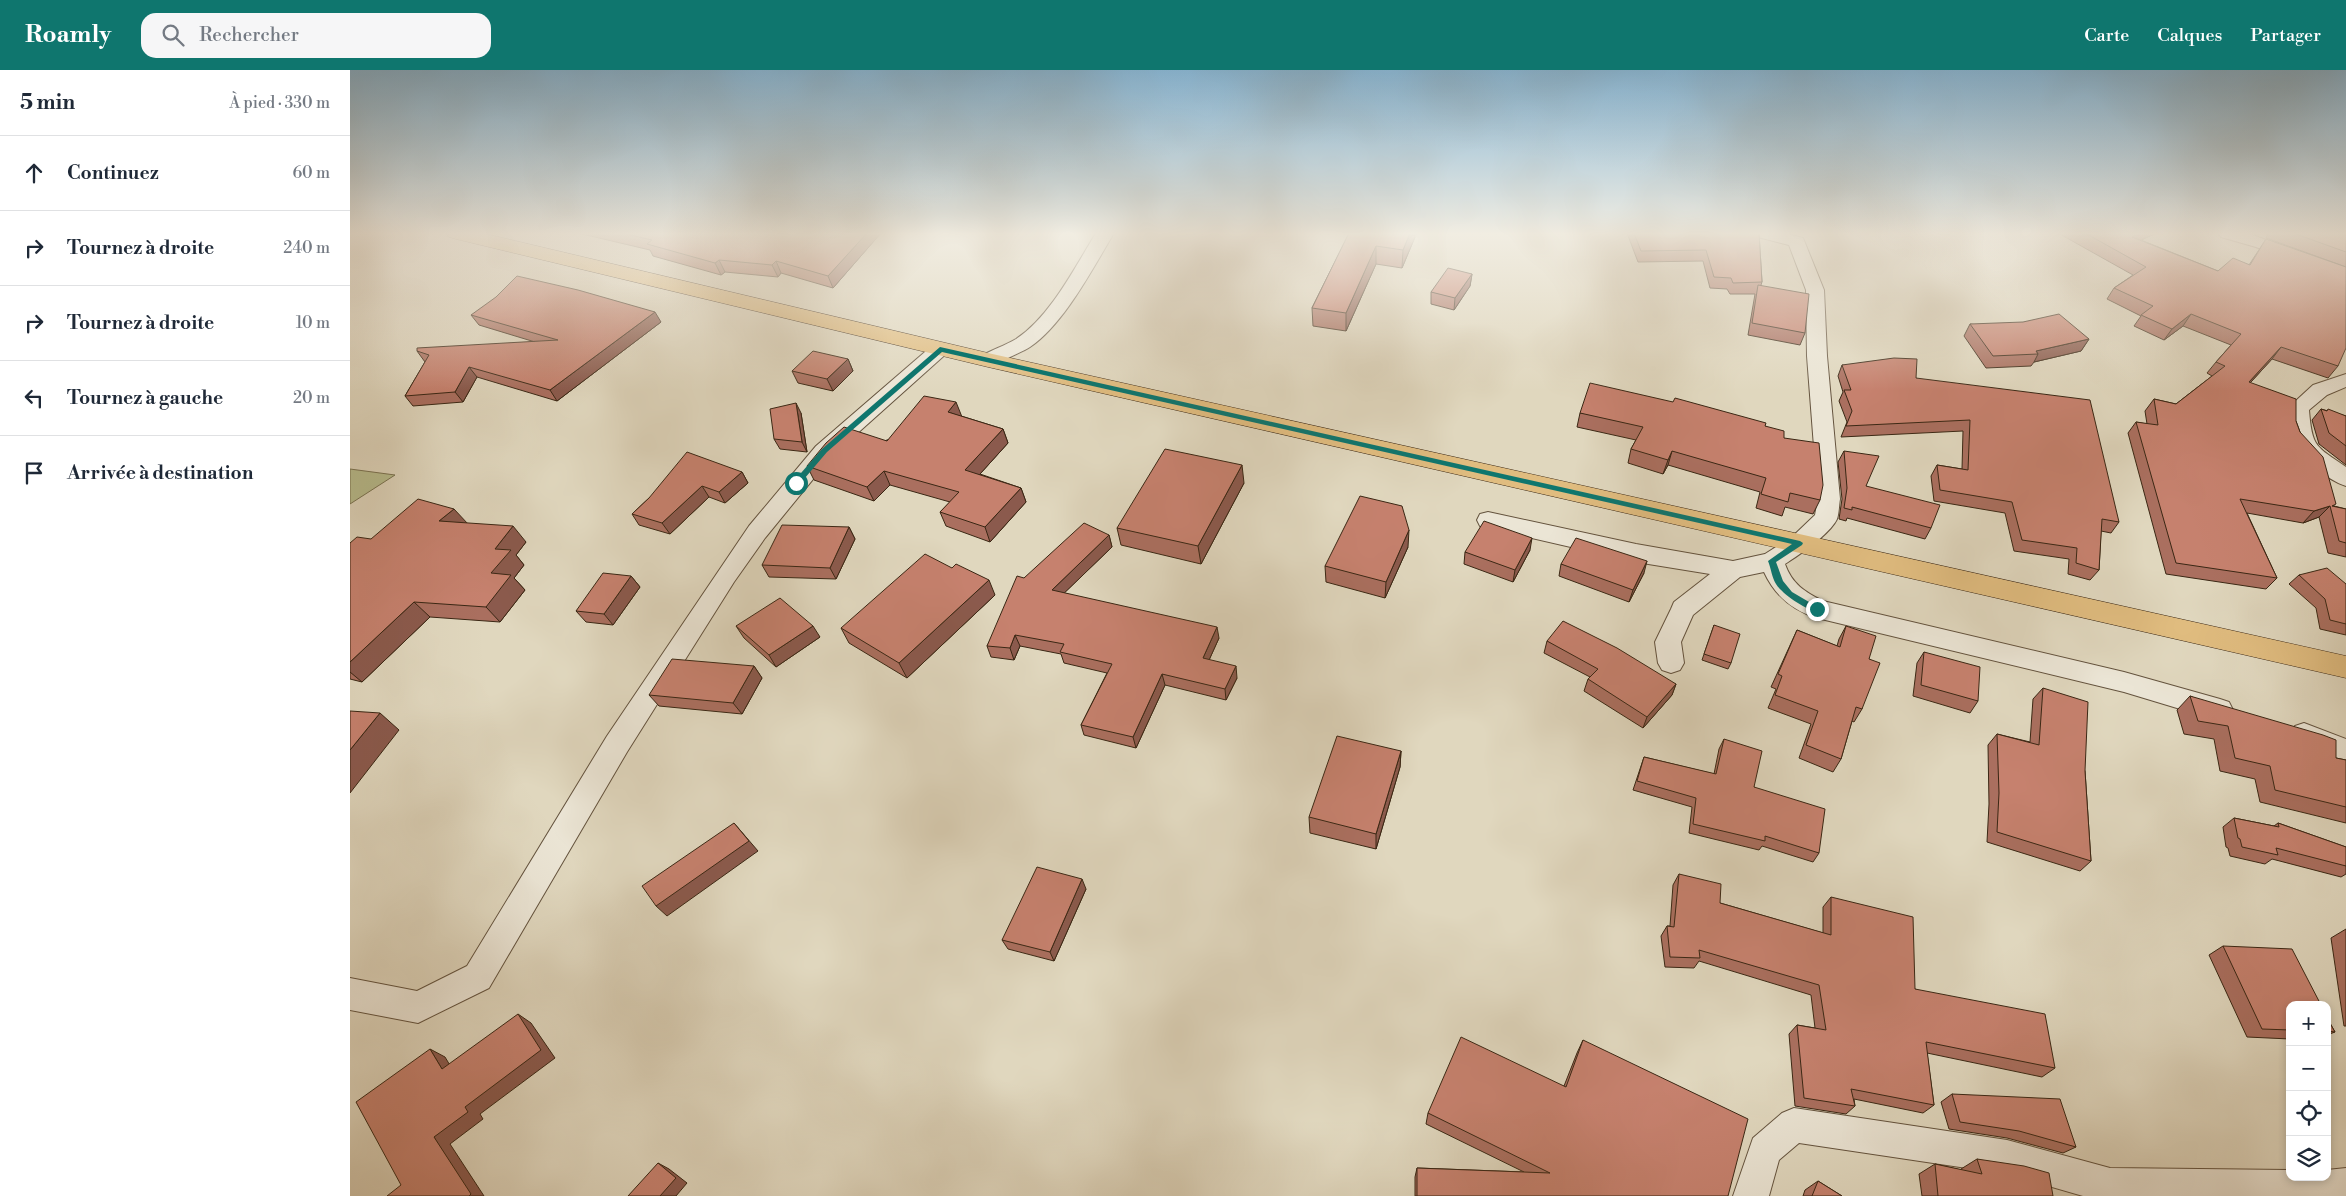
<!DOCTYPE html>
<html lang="fr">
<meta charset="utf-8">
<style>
:root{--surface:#fff;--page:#f6f6f7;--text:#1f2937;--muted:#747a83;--line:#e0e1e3;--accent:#0f766e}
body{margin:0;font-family:"Libre Bodoni",serif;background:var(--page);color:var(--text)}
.controls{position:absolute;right:15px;bottom:15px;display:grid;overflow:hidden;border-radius:10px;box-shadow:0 2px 8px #0003}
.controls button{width:45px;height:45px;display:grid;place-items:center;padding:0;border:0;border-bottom:1px solid var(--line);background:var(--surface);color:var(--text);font:25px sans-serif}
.stop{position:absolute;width:15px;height:15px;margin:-11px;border:4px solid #0f766e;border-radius:50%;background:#fff}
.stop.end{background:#0f766e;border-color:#fff;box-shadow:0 1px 5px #0008}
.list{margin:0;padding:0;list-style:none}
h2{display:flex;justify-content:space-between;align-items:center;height:65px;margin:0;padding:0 20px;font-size:21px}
h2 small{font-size:16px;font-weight:400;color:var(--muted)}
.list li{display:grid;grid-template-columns:32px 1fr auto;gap:15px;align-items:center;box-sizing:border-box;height:75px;padding:0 20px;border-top:1px solid var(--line)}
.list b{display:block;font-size:19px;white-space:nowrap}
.list em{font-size:16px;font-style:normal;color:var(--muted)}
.icon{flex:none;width:28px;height:28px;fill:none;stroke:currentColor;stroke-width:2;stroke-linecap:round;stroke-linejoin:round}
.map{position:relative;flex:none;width:1996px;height:1126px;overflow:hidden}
header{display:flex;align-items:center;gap:30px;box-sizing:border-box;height:70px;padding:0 25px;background:var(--accent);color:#fff}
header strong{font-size:24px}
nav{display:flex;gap:28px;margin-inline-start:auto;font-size:18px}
.search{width:350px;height:45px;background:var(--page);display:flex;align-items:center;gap:12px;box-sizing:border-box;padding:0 18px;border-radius:15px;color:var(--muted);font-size:19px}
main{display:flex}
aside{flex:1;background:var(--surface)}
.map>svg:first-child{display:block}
.green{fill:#b8bd8e;stroke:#797251}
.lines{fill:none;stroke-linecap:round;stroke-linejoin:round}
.street-casing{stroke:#64533e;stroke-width:2}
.primary-casing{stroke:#3a2714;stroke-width:1}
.street{fill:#ebe5d5;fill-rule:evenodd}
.primary{fill:#e0bc7f;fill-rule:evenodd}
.wall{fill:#aa6f5f;stroke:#3a2714}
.shaded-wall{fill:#8b5a4d;stroke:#3a2714}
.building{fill:#c6816e;stroke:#3a2714}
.route{fill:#0f766e}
</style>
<header>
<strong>Roamly</strong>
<div class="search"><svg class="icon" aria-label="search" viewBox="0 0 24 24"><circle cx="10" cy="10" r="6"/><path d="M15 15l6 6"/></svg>Rechercher</div>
<nav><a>Carte</a><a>Calques</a><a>Partager</a></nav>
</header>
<main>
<aside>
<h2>5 min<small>À pied · 330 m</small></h2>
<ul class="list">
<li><svg class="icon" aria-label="ahead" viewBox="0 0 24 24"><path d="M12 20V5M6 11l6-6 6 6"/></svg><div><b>Continuez</b></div><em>60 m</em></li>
<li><svg class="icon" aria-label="right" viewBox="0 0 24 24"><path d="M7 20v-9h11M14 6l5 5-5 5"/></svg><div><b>Tournez à droite</b></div><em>240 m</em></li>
<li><svg class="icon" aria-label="right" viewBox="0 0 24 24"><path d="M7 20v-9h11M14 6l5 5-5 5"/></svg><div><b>Tournez à droite</b></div><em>10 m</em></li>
<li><svg class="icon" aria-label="left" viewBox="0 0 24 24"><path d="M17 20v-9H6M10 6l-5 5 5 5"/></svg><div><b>Tournez à gauche</b></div><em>20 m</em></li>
<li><svg class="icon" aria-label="arrive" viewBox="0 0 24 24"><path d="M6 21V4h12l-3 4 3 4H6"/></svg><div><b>Arrivée à destination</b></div></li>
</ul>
</aside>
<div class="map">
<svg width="1996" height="1126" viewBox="0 0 1996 1126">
<rect width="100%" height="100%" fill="#e0d7be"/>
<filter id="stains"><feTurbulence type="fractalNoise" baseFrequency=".004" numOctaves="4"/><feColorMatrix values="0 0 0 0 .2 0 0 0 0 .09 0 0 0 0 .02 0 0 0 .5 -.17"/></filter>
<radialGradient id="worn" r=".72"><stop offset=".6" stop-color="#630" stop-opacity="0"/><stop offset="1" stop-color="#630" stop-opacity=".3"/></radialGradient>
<path class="green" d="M0,399L45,405L0,434Z"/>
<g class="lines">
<defs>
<path id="street" d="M746,163H764C743,198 714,254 680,277C674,281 666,284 660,287C650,292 642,297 631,294L628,290L631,286C642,280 656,275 666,269C700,247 725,197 746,163Z
M1405,163H1435L1453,168L1474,220L1477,286L1490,429C1489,435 1489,443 1487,449C1480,464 1449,485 1435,494C1442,514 1455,522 1473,531L1774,602L1870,629L1879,632L1883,640L1879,648L1870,651L1774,622L1467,548C1442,540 1425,526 1414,502L1390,507L1343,545L1331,572L1334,593L1330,600L1321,603L1312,600L1308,593L1305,572L1321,539L1324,532L1360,504L1286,492L1130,456L1127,450L1130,444L1138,442L1286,474L1383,491L1415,484L1442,467L1465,445L1468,429L1457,286L1456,220L1439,175L1408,167Z
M1868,163H1897L1996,199V211L1906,177L1871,167Z
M590,273L597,275L600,279L597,283L482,386L415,468L384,512L277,682L139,918L68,953L0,940V908L67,921L117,896L257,666L399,456L466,376L583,275Z
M1996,304V317L1977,325L1959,340C1962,378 1966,376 1996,397V416C1979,411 1943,384 1939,365C1937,357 1938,347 1938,338L1963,315Z
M1954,653L1996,669V692L1945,672L1941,664L1945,656Z
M1444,1038L1657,1070L1760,1098L1940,1100V1107H1977V1100L1996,1098V1126H1733L1657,1104L1449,1073L1429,1090L1419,1126H1383L1403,1068L1432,1043Z"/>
<path id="primary" d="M96,163H132L638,283L1996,586V608L638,297L106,169L99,167Z"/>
</defs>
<use href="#street" class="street-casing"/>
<use href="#primary" class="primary-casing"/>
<use href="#street" class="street"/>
<use href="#primary" class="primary"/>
</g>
<path class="wall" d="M228,163H531L483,218L431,203L428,207L375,202L371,205L303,186L300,180Z
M999,163L1065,167L1052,198L1026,194L996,261L963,256L962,238Z
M1277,163H1409L1412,212L1411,215L1455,263L1450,275L1398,265L1405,224H1380L1377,219L1360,218L1353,191L1288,192Z
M1708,163H1806L1791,170L1868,201L1899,195L1916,169L1988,296L1978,308L1922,289L1900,313L1946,351L1950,362L1984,436L1996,439V487L1978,483L1969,447L1953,453L1897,443L1927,508L1916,519L1816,504L1778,363L1786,352L1797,354L1795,341L1804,329L1826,334L1862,306L1857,303L1866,292L1881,275L1833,256L1814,270L1784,256L1791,246L1757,229L1764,218L1783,205Z
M1918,163H1996V197L1916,168Z
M1122,204L1120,216L1104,240L1081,234V222Z
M121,245L311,252L207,331L127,307L113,332L63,336L55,326L75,292L67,281L185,272L129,255Z
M1620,254L1739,269L1731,281L1684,292L1681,296L1636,298L1614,266Z
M498,289L503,301L483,321L448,313L442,301Z
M1492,295L1566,308L1769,452L1761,463L1751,461L1749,500L1740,510L1718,504L1719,489L1664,481L1655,443L1584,431L1581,406L1587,395L1612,399L1613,361L1491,367L1497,352L1489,331L1493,322L1488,306Z
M1971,339L1996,346V395L1969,374L1962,350Z
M451,343L457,382L430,379L424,369Z
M1230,343L1415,356L1434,368L1470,430L1463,444L1435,437L1432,446L1406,438L1410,422L1318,395L1313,404L1278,393L1281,379L1286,370L1227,357Z
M611,346L653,359L658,373L630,404L671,418L676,432L640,472L596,456L590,442L600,432L540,415L524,431L464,410L457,396Z
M1494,381L1516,416L1581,458L1575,469L1497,448L1496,451L1489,449L1492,429L1488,392Z
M392,402L398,413L375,433L359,427L320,464L289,455L282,444L299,428Z
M894,413L851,494L771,475L767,458Z
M116,453L176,472L166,485L174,495L164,508L175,520L150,552L80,547L12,612L0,609V473Z
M499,457L505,469L486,509L419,507L412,495Z
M759,465L762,477L714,523L869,568L859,590L887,608L876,630L815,615L786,678L734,665L731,655L757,603L714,593L711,584L670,576L664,590L641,587L637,576L674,508Z
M1058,477L1035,528L976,512L975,496Z
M1180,480L1163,512L1114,494L1115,482Z
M1211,494L1294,503L1279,532L1209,506Z
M1949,505L1996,514V565L1970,559L1966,538L1939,514Z
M281,506L290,517L263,555L236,552L226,541Z
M645,525L557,608L499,573L491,558Z
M1364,555L1381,593L1378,599L1352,590Z
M386,556L470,567L426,597L394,568Z
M1496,556L1519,589L1512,639L1504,652L1502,651L1491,689L1483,702L1449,688L1461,654L1418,638L1426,619L1421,617L1447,560L1487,576L1489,569Z
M1197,571L1326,614L1322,625L1293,658L1234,621L1238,609L1240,607L1194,583Z
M1574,582L1628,631L1620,643L1563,626L1567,593Z
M404,596L412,608L392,644L309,636L299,625Z
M1693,618L1735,701L1741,791L1730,801L1637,772L1639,734L1638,675L1647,664L1680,672L1683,629Z
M1840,626L1986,688L1996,690V753L1910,732L1905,709L1870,701L1864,669L1834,664L1827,640Z
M1374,669L1404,717L1469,783L1463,792L1412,776L1409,780L1339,763L1342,737L1283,720L1294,687L1364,704L1369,679Z
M1051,681L1050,697L1026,779L960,763L959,747Z
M1884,748L1924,756L1928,753L1996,777V804L1991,807L1922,789L1915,794L1880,786L1878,778L1876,777L1873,757Z
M1329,804L1370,833L1473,863V837L1481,827L1565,919L1705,998L1692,1007L1577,983L1584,1035L1573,1043L1504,1029L1505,1036L1496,1044L1445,1036L1439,964L1447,955L1465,958L1461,925L1349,891L1344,898L1315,897L1311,866L1317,856H1320L1323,815Z
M736,819L704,891L658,879L652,870Z
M1996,859V956H1994L1981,868Z
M1873,876L1940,935V969L1897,967L1859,885Z
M1977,948L1985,962L1977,965Z
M1233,970L1378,1126H1065V1107L1067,1098L1174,1102L1076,1054L1078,1043L1214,1016L1227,983Z
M1602,1024L1726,1077L1713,1083L1657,1068L1599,1059L1591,1032Z
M1627,1089L1703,1126H1572L1569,1104L1585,1094L1611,1100V1099Z
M1468,1111L1492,1126H1453L1455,1120Z"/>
<path class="shaded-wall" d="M517,163H531L483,218L478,206Z
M1060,163H1065V167L1052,198L1053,180Z
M1789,163H1806L1775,178L1782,167Z
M1026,176V194L996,261V243Z
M369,190L375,202L371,205L365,193Z
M426,191L431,203L428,207L422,195Z
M1122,204L1120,216L1104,240L1105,228Z
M305,242L311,252L207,331L200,320Z
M1841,244L1833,256L1814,270L1822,259Z
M1739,269L1731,281L1684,292L1688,284L1686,281Z
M1931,277L1922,289L1890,324L1899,312Z
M498,289L503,301L483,321L477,309Z
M119,297L127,307L113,332L105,322Z
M606,332L612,347L598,342Z
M446,333L451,343L457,382L452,372Z
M653,359L658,373L621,414L615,400Z
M1322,381L1318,395L1313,404L1318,390Z
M892,395L894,413L851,494L848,476Z
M534,401L540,415L524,431L517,417Z
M392,402L398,413L375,433L369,422Z
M352,416L359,427L320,464L312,453Z
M671,418L676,432L640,472L635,457Z
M1980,436L1969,447L1953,453L1964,441Z
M104,439L118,454L89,451Z
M163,456L176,472L166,485L174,495L164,508L175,520L150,552L136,537L145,479Z
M499,457L505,469L486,509L480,498Z
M1059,460L1058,477L1035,528L1036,512Z
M759,465L762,477L705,532L702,520Z
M1182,468L1180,480L1163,512L1165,500Z
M1297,491L1294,503L1279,532L1283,520Z
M281,506L290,517L263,555L254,544Z
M639,510L645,525L557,608L549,593Z
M64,532L80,547L12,612L0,602V592Z
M463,556L470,567L426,597L419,585Z
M867,557L869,568L855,599L853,588Z
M665,565L670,576L664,590L660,578Z
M404,596L412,608L392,644L383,633Z
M886,596L887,608L876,630L875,619Z
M812,604L815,615L786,678L783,667Z
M1326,614L1322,625L1293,658L1297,647Z
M30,643L49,660L0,723V680Z
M1051,681L1050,697L1026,779V764Z
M384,753L408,781L317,846L306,836Z
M732,809L736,819L704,891L700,882Z
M168,944L181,953L205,988L130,1044L133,1049L100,1074L134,1126H119L84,1067L115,1037Z
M80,979L95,987L107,1007L92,999Z
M308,1093L319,1099L337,1113L326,1126H310Z"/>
<path class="building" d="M272,163H517L478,206L426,191L422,195L369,190L365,193L297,174L302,170Z
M999,163H1060L1053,180L1026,176L996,243L962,238Z
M1284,163H1409L1412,212L1383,213L1381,208L1364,207L1356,180L1291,181Z
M1735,163H1789L1782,167L1868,201L1883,188L1900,195L1916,169L1996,197V278L1988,296L1931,277L1899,312L1946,329V351L1950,362L1973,387L1986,434L1982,436L1996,439V473L1989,471L1980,436L1964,441L1890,429L1927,508L1826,493L1786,352L1808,355L1804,329L1826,334L1875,296L1866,292L1891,264L1841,244L1822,259L1791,245L1803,236L1764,218L1796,197Z
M1943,163H1996V182Z
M1098,198L1122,204L1105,228L1081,222Z
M167,206L228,220L305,242L200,320L119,297L105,322L55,326L79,285L67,281V278L208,270L121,245L146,227Z
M1408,215L1459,224L1455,263L1402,253Z
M1709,244L1739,269L1686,281L1688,284L1643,286L1620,254L1673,252Z
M463,281L498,289L477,309L442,301Z
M1544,288L1567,289L1566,308L1740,330L1769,452L1752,449L1749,500L1726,493L1727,478L1672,470L1662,432L1590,420L1587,395L1618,400L1620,350L1496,356L1502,341L1494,320H1501L1492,295Z
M1240,313L1323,332L1325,328L1416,353L1415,356L1434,361V368L1469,373L1473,415L1470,430L1440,423L1438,432L1411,424L1416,408L1322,381L1318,390L1281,379L1293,357L1230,343Z
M574,326L606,332L598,342L653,359L615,400L671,418L635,457L590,442L609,422L534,401L517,417L457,396L476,373L494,357L537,371Z
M446,333L452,372L424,369L420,339Z
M1971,339L1977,341L1978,339L1996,346V376L1979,363Z
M815,379L892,395L848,476L767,458Z
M1494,381L1529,386L1516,416L1590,435L1581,458L1502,437V440L1494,438L1497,418Z
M337,382L392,402L369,422L352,416L312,453L282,444L299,428Z
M1010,426L1052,436L1059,460L1036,512L975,496Z
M68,429L104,439L89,451L163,456L145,479L161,480L141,503L161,505L136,537L64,532L0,592V473L7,467L21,469Z
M1134,451L1182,468L1165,500L1115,482Z
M734,453L759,465L702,520L867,557L853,588L886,596L875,619L812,604L783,667L731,655L762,594L710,582L714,574L665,565L660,578L637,576L667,506L674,508Z
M432,455L499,457L480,498L412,495Z
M1226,468L1297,491L1283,520L1211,494Z
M575,484L602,498L606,494L639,510L549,593L491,558Z
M1977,498L1996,514V554L1980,550L1975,529L1949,505Z
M253,503L281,506L254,544L226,541Z
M430,528L463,556L419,585L386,556Z
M1213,551L1267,578L1326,614L1297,647L1238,609L1248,599L1197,571Z
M1364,555L1390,564L1381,593L1354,584Z
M1496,556L1526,566L1519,589L1530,593L1512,639L1506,637L1491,689L1456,675L1468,641L1425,625L1432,606L1428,604L1447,560L1490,577Z
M1574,582L1630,597L1628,631L1571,615Z
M322,589L404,596L383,633L299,625Z
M1693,618L1738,632L1735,701L1741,791L1647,762L1649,723L1647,664L1689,675Z
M1840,626L1973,665L1986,670V688L1996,690V737L1925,720L1920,696L1885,688L1878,656L1848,651Z
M0,641L30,643L0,680Z
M987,666L1051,681L1026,764L959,747Z
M1374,669L1412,681L1404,717L1475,739L1469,783L1415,766V771L1343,754L1346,728L1287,711L1294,687L1366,704Z
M1884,748L1929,757L1928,753L1996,777V796L1926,778L1928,785L1892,777L1890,769L1888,768Z
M384,753L399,771L306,836L292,816Z
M687,797L732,809L700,882L652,870Z
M1329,804L1371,814L1370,833L1481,865V827L1563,847L1565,919L1695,944L1705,998L1576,972L1584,1035L1501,1019L1505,1036L1454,1028L1447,955L1476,960L1469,915L1349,880L1350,888L1320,887L1317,856L1324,857Z
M1873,876L1942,879L1971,935H1940V960L1912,959Z
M168,944L191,980L115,1037L118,1042L84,1067L121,1124L119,1126H37L51,1115L6,1032L80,979L92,999Z
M1977,948L1985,962L1977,961Z
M1111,967L1216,1017L1233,970L1398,1049L1378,1126H1067V1098L1200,1103L1078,1043Z
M1602,1024L1710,1029L1726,1077L1669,1061L1610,1052Z
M1627,1089L1674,1096L1699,1103L1703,1126H1588L1585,1094L1632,1104Z
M308,1093L326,1108L310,1126H278Z
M1468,1111L1492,1126H1462Z"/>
<linearGradient id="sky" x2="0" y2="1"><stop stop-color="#87b6d5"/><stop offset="0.51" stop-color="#f1ede2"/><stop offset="1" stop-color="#f1ede2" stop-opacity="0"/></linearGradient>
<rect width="1996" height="321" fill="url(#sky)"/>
<path class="route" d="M590,277L1450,471L1453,473L1452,475L1426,492L1433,511L1442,522L1471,539L1470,541C1459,543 1432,524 1426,514C1422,508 1421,498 1418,491L1442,474L592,282L477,382L449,415H444V411L472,379Z"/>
<rect width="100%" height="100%" filter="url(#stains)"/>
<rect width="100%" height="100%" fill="url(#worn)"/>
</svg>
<div class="controls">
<button>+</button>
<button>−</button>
<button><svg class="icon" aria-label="locate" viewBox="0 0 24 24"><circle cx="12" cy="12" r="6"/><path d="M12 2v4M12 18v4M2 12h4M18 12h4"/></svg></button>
<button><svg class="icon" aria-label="layers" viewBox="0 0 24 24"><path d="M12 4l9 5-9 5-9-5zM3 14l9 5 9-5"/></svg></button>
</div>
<div class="stop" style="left:446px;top:413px"></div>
<div class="stop end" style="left:1467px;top:539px"></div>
</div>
</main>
